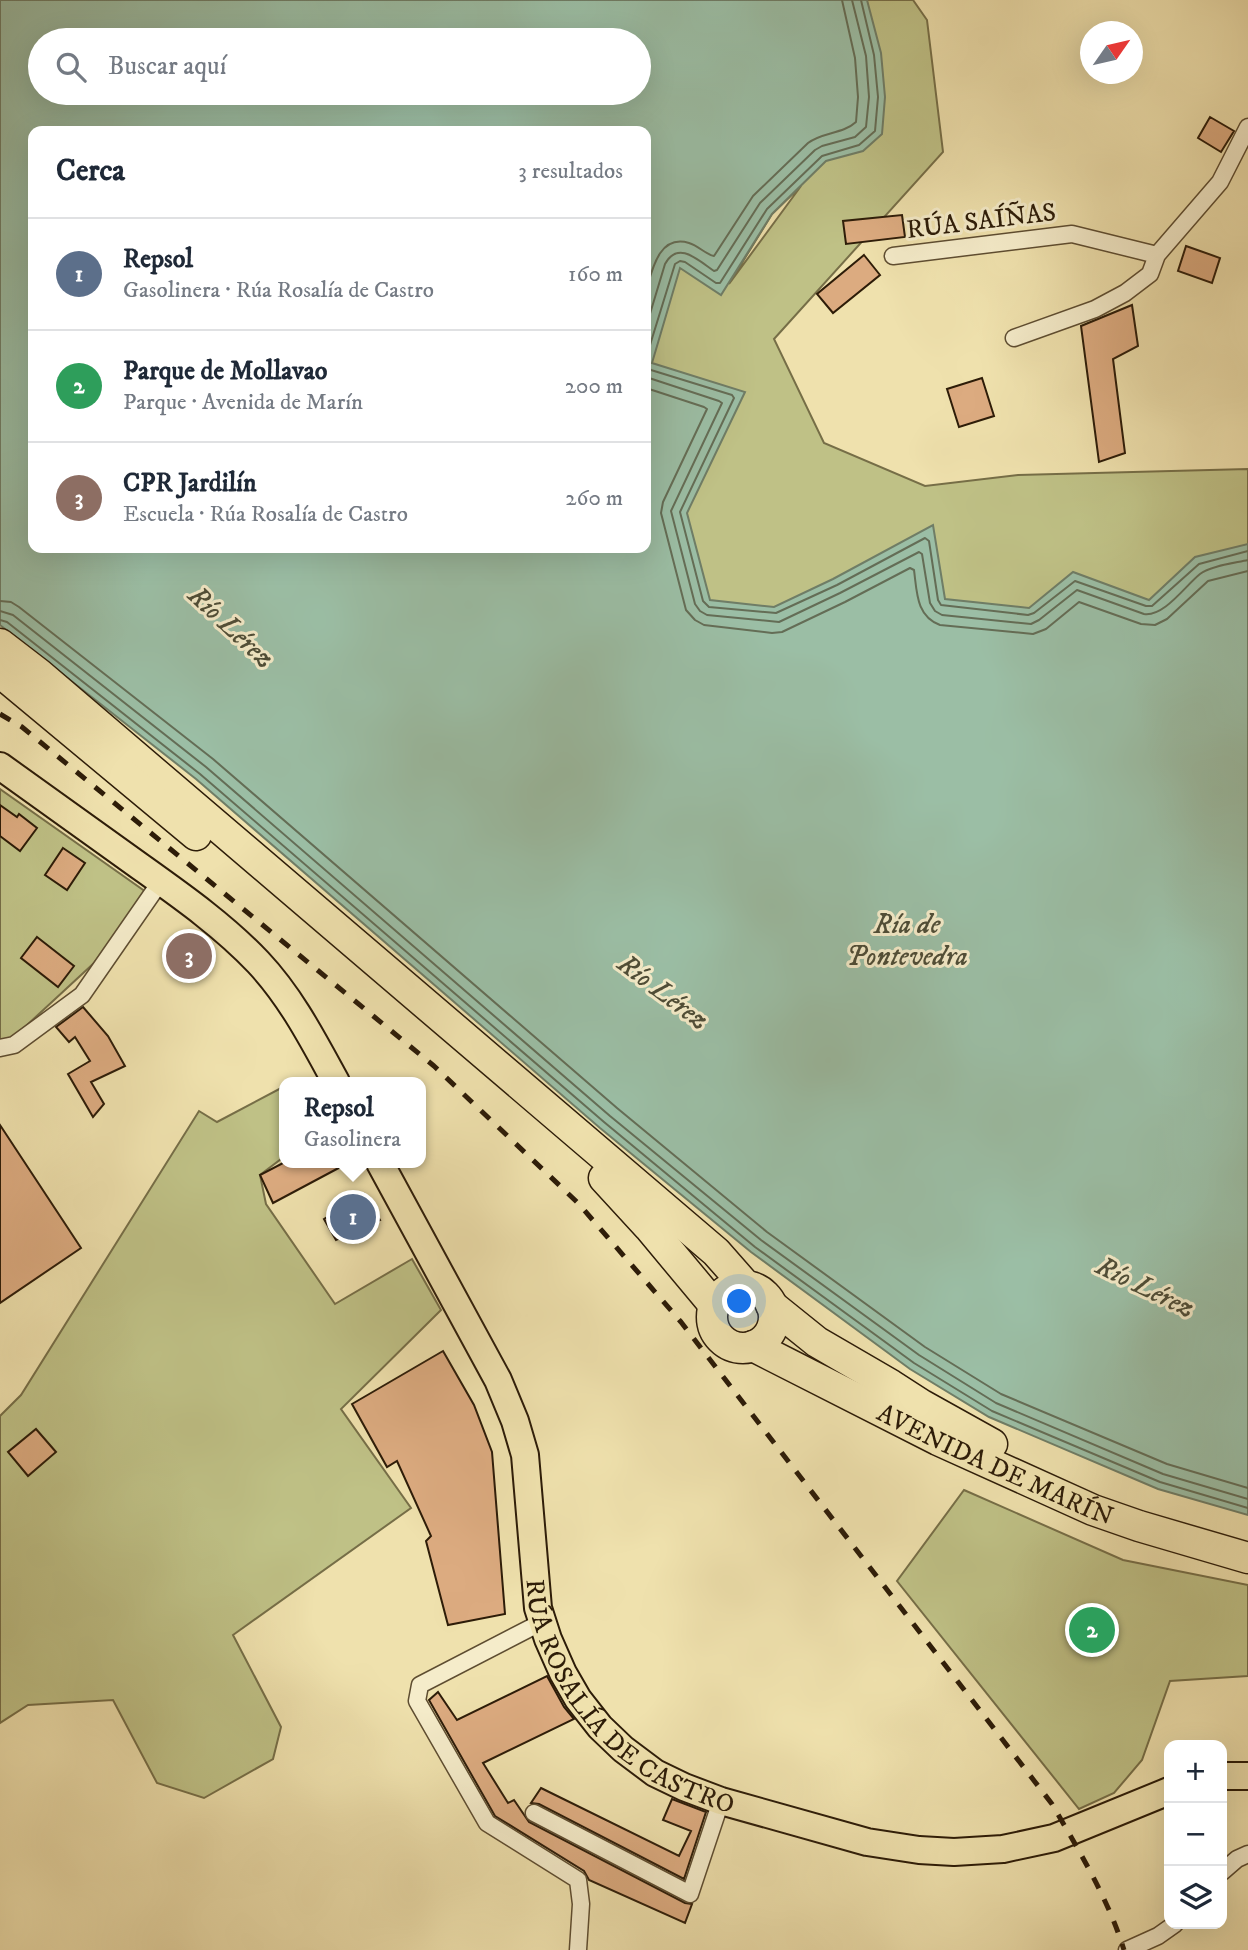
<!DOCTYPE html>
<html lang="es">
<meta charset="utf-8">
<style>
:root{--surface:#fff;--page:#f2f2f3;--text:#1f2937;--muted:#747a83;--line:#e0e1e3;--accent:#0b8043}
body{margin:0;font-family:"IM FELL DW Pica",serif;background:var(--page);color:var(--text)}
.controls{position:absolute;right:21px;bottom:21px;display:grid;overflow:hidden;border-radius:14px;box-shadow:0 7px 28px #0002}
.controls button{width:63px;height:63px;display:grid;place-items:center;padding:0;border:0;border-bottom:2px solid var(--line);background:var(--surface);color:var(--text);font:35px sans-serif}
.compass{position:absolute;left:1080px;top:21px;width:63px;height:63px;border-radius:50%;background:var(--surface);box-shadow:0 7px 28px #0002;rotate:56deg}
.you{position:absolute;left:740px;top:1302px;width:24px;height:24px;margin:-18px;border:5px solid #fff;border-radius:50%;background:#1a73e8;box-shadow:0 0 0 10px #1a73e833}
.badge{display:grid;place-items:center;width:46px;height:46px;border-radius:50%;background:var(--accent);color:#fff;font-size:23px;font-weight:700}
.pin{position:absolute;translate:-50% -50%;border:4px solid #fff;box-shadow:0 2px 7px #0006}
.popup{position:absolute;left:279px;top:1077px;width:147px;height:91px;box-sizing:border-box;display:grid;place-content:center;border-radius:14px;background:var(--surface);filter:drop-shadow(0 2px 5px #0005);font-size:23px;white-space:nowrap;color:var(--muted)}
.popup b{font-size:26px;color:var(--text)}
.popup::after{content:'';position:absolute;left:50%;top:100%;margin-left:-14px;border:14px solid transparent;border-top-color:var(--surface)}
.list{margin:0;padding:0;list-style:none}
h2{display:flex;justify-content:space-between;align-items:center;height:91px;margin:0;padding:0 28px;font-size:30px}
h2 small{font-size:23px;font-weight:400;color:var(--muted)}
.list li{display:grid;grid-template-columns:46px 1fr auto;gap:21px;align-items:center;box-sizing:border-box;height:112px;padding:0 28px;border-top:2px solid var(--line)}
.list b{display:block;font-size:26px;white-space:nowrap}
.list p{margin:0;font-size:23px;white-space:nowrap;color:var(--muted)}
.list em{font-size:23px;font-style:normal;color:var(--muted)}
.icon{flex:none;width:38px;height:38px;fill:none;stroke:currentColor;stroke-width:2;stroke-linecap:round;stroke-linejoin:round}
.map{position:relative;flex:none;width:1248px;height:1950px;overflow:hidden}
.search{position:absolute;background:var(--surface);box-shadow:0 7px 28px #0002;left:28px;top:28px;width:623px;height:77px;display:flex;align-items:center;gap:18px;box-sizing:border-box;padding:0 24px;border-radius:38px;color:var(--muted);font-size:26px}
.panel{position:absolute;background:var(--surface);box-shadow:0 7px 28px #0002;left:28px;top:126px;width:623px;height:427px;border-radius:14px}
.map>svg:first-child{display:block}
.green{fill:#bfc186;stroke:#766e47;stroke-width:2;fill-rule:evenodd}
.water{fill:#9bbea5;stroke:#6f7d66;stroke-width:2;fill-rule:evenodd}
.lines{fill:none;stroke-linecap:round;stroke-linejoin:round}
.shore{stroke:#646d56;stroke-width:2}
.building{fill:#dcab80;stroke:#2d1c08;stroke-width:2}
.street-casing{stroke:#5e4d31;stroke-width:19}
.primary-casing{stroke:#2d1c08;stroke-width:30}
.highway-casing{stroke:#2d1c08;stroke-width:33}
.street{stroke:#f5ecca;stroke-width:16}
.primary{stroke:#efe1ad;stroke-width:26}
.highway{stroke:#efe1ad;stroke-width:30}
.rail{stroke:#2d1c08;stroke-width:5;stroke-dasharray:12 12;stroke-linecap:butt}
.labels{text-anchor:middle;stroke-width:6;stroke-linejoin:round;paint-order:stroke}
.street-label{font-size:26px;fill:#2d1c08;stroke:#f5ecca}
.water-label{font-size:28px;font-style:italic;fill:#4e4d37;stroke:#f5ecca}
</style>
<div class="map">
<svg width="1248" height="1950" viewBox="0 0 1248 1950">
<rect width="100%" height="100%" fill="#efe1ad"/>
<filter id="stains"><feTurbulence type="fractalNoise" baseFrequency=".00286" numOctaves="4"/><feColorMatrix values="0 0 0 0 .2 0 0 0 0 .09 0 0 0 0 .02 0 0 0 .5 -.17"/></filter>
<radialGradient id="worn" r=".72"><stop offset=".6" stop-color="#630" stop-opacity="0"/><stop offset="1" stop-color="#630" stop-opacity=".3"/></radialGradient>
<path class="green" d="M0,0H913L927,20L943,152L774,339L824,443L925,486L1018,475L1248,469V1142L646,548V131H33ZM40,40H639V93H40ZM801,186L729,284L772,214Z
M0,789L146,892L94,963L13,1038L0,1041Z
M285,1086V1156L260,1175L266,1204L335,1304L412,1259L441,1310L341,1409L411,1508L233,1635L281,1727L273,1759L204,1798L157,1783L113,1700L28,1705L0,1723V1416L21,1395L199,1111L217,1122Z
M964,1490L1123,1560L1248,1585V1676L1170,1681L1142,1760L1114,1793L1079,1809L897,1581Z"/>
<path class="water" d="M0,0H867L881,53L885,97L882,134L863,151L826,161L772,214L721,295L680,268L652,363L745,392L687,513L710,600L774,607L833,579L933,525L945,599L1029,608L1073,572L1149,600L1195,557L1248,544V1515L1158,1489L989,1417L910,1369L751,1252L600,1128L196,779L0,625ZM40,40H639V93H40ZM33,131H646V548H33Z"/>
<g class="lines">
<path class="shore" d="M646,291C652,270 659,234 689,243C699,246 705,254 714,256L753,196L808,143C822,132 843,134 856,122L858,97L855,58L842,0
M646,327L665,264C678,240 698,260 714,271L717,270L760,203L815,150L822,146L855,137L866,127L869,97L866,56L852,0
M646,358L675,264L680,261L685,262L716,283H720L767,209L822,156L859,145L875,131L878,97L874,55L861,0
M646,365L651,370L732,395L734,398L680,512L703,601L709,607L776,613L837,585L925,538L929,541L938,600L941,605L1028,615L1034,613L1075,581L1146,606H1152L1199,564L1248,551
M646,377L719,401L722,403L671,511L695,604L700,611L707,615L779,622L840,593L919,552L922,554L930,603L935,611L942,615L1031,624L1039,620L1077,590L1144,614C1164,617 1185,586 1200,574C1210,566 1235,563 1248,560
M646,388L704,407L707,409L663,502L661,513L686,610L695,620L704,625L772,633L782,632L845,602L910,568L914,570C917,592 916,616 940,625L1033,634L1046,629L1079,602L1141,624L1155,625L1167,619L1208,581L1248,571
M0,601L11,602L19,607L213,759L617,1108L767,1232L925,1347L1001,1394L1167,1464L1248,1488
M0,611L13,615L206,767L610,1116L761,1240L919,1355L996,1403L1163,1474L1248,1499
M0,620L7,622L200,774L604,1122L755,1247L914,1363L992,1411L1160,1482L1248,1508"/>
</g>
<path class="building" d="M1210,117L1234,131L1221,152L1198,138Z
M902,215L905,237L846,244L843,221Z
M1186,246L1220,258L1212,283L1178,271Z
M864,255L880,275L833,313L817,294Z
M1132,305L1138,346L1113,359L1125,453L1099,462L1081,326Z
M982,378L994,416L959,427L947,389Z
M0,805L17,817L19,814L37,828L20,851L0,836Z
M63,848L85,863L67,890L45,875Z
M37,937L74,966L58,987L21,958Z
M83,1007L108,1036L125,1066L91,1082L104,1104L93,1117L68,1074L90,1061L75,1037L69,1042L56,1027Z
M0,1125L81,1248L0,1303Z
M283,1163H348L273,1203L260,1175Z
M364,1194L380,1220L336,1240L324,1219Z
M443,1351L474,1405L492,1452L505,1614L448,1625L426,1541L431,1536L397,1461L387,1467L352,1404Z
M36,1429L56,1452L28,1476L8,1452Z
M547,1676L564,1707L574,1719L483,1763L508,1803L514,1800L529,1822L685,1903L692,1904L685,1923L589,1880L584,1871L495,1816L429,1700L438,1692L457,1720Z
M541,1788L679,1856L691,1831L663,1820L672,1799L706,1812L684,1879L539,1804L531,1803Z"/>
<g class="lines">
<defs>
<path id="street" d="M893,256L1072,234L1157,255L1220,182L1248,127
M1014,338L1095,309L1125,293L1150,274L1157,255
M0,1048L14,1045L82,995L161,881
M542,1622L420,1685L417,1701L487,1823L578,1880L581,1904L578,1950
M534,1813L690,1894L721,1801
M1222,1872L1237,1859L1248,1854
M1127,1950L1158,1936L1175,1924"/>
<g id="primary">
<path d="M0,766C46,799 92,832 138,865C180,895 223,925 258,962C291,997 313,1040 336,1082"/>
<path id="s1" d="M380,1163L498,1380L515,1421L525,1455L538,1608L548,1639L563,1673L578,1699L600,1727L623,1749L655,1773L684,1787L721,1801L867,1842L919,1850L954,1852L1003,1849L1054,1838L1169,1791"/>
<path d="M1222,1776H1248"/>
</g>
<g id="highway">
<path d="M0,644L39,674L716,1252L746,1286"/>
<path d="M0,672L196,835"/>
<path d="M604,1178L649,1227L714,1305"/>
<circle cx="743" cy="1317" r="31"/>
<path d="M771,1305L817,1342L891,1385L922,1405L992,1444"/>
<path id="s2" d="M753,1346L938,1440L1093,1510L1139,1526L1248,1558"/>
</g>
</defs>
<use href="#street" class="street-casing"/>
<use href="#primary" class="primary-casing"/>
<use href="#highway" class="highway-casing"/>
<use href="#street" class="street"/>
<use href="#primary" class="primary"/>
<use href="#highway" class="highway"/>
<path class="rail" d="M0,714L22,727L434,1066L578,1203L681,1322L1052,1804C1079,1851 1108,1898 1124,1950"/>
</g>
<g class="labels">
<g class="street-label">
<text transform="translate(981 220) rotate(-7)" y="9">RÚA SAÍÑAS</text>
<text dy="9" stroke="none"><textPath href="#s2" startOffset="270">AVENIDA DE MARÍN</textPath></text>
<text dy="9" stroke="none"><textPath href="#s1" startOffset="612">RÚA ROSALÍA DE CASTRO</textPath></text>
</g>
<g class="water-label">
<text transform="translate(232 626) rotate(43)" y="10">Río Lérez</text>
<text x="907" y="933">Ría de<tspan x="907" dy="32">Pontevedra</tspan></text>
<text transform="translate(664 991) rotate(37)" y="10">Río Lérez</text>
<text transform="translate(1146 1286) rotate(26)" y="10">Río Lérez</text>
</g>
</g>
<rect width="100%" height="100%" filter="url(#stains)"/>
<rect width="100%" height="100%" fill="url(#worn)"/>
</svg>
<div class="controls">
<button>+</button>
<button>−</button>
<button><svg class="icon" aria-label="layers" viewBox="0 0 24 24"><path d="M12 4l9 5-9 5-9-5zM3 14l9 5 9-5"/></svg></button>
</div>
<svg class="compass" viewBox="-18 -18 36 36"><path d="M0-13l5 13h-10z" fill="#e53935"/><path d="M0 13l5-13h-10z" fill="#747a83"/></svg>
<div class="you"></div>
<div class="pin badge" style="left:353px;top:1217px;background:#5c6f8a">1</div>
<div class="popup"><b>Repsol</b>Gasolinera</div>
<div class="pin badge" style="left:1092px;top:1630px;background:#2e9e5b">2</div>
<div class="pin badge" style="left:189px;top:956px;background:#8d6e63">3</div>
<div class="search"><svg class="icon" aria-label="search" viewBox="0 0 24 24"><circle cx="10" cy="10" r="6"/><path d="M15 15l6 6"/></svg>Buscar aquí</div>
<section class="panel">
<h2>Cerca<small>3 resultados</small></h2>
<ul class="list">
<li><span class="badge" style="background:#5c6f8a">1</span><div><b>Repsol</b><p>Gasolinera · Rúa Rosalía de Castro</p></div><em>160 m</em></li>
<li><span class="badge" style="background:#2e9e5b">2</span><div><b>Parque de Mollavao</b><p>Parque · Avenida de Marín</p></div><em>200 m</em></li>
<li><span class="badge" style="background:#8d6e63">3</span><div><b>CPR Jardilín</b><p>Escuela · Rúa Rosalía de Castro</p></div><em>260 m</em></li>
</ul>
</section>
</div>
